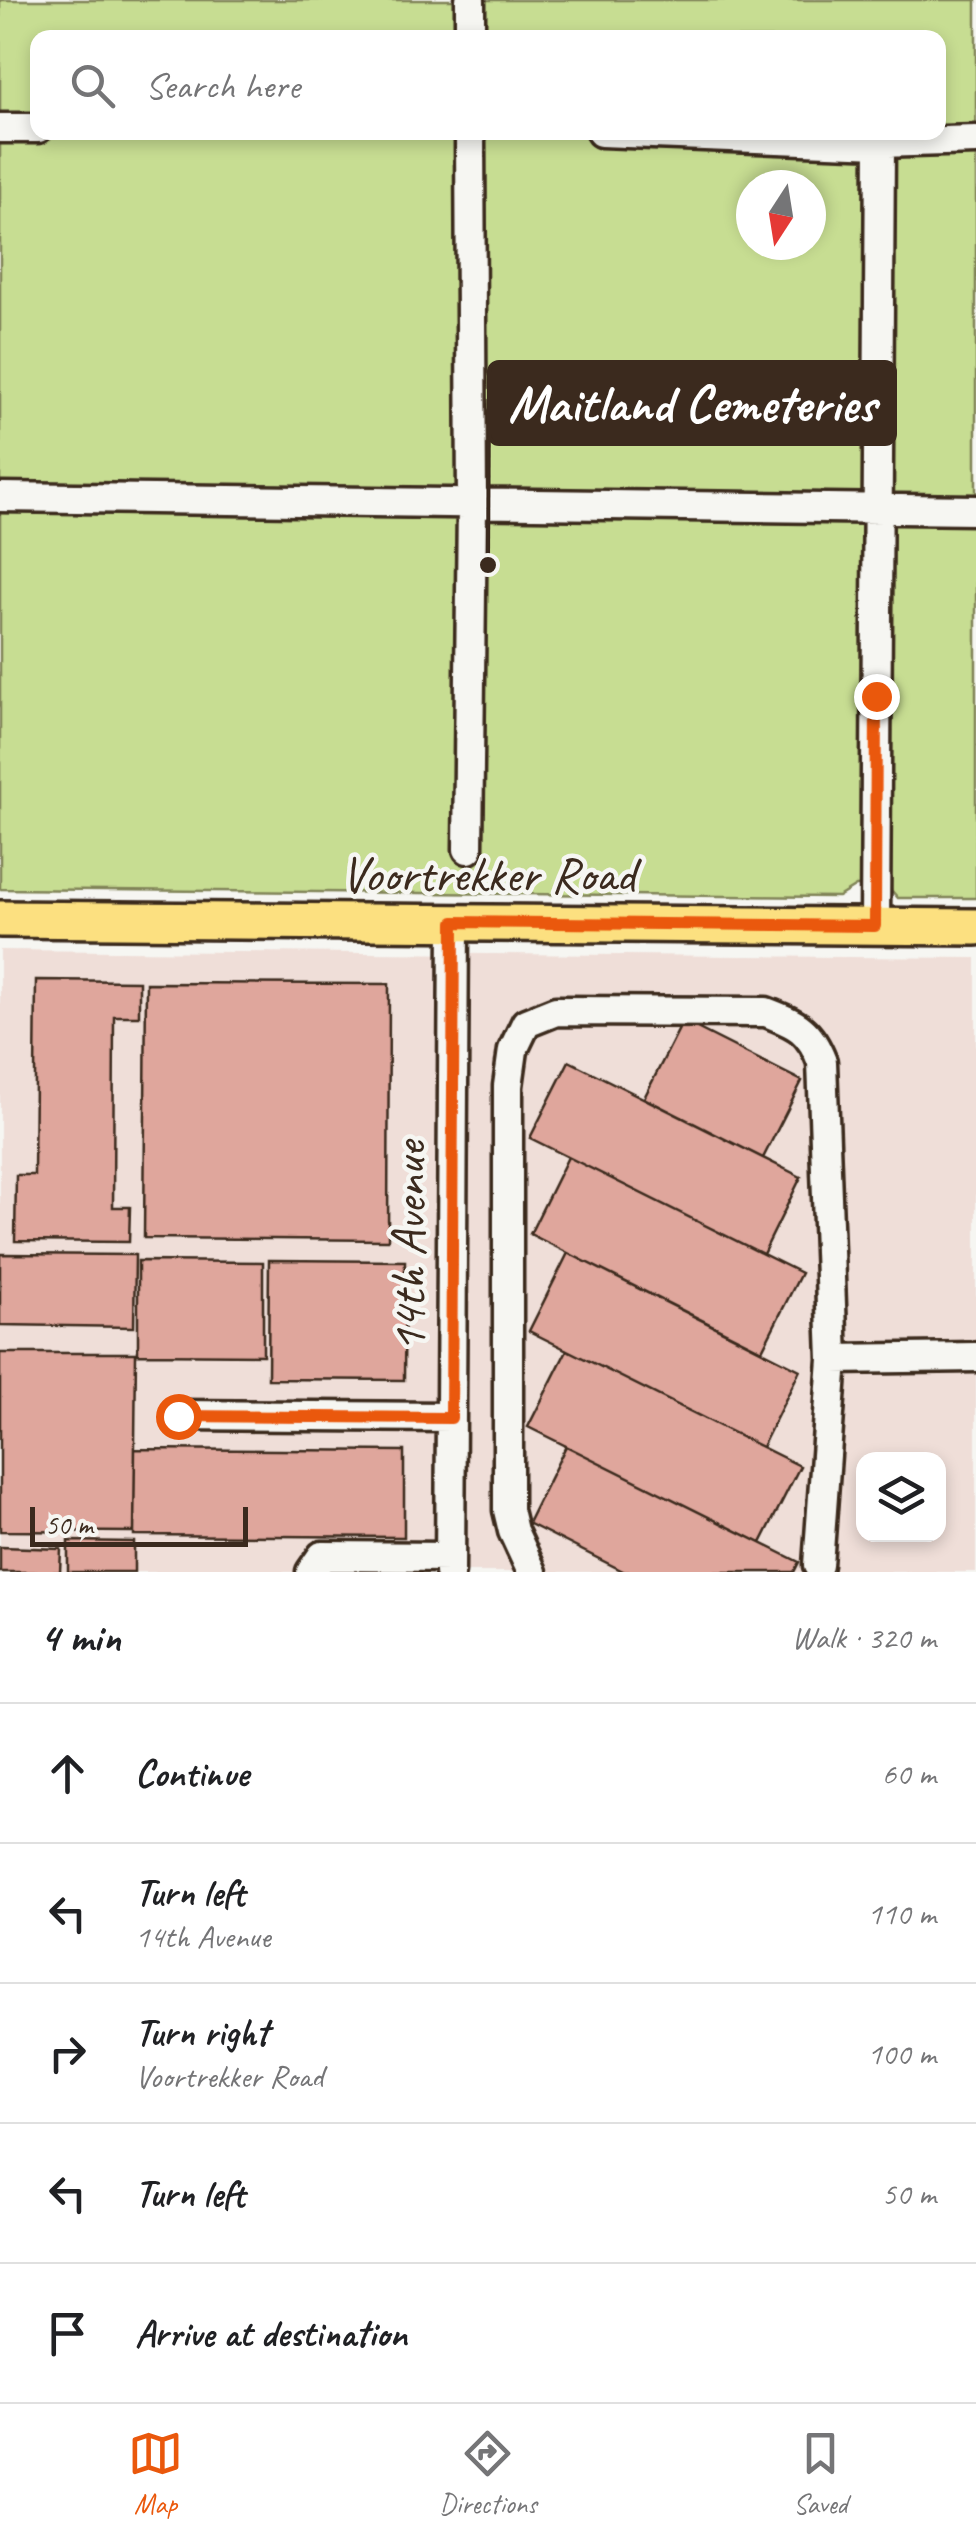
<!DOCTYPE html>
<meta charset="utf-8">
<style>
:root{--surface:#fff;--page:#f6f6f6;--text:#202124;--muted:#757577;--line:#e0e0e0;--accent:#ea580c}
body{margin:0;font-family:Caveat,sans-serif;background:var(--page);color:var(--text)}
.controls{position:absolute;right:30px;bottom:30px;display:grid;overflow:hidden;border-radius:20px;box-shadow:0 5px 15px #0003}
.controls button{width:90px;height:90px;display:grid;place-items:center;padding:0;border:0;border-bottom:2px solid var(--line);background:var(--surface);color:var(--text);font:50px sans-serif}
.compass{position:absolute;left:736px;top:170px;width:90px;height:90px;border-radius:50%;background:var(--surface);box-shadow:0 5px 15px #0003;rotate:192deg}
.scale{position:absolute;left:30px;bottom:25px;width:218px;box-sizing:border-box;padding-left:10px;border:5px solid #3b2a1e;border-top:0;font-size:28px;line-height:35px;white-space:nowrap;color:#3b2a1e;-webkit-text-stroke:8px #f6f6f2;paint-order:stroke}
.stop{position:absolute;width:30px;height:30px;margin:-22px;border:8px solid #ea580c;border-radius:50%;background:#fff}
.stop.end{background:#ea580c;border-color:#fff;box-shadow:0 2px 10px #0008}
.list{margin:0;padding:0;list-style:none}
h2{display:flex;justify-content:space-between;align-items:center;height:130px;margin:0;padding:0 40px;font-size:42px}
h2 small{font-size:32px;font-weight:400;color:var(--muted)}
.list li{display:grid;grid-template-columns:65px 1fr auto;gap:30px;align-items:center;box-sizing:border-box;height:140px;padding:0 40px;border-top:2px solid var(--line)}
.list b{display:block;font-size:38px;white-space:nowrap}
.list p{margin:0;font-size:32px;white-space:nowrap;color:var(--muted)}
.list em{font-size:32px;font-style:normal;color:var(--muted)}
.icon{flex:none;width:55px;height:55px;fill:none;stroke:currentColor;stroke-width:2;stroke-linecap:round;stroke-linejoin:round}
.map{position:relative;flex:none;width:976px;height:1572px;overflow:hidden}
.search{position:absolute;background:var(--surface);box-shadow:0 5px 15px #0003;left:30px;right:30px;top:30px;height:110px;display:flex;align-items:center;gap:25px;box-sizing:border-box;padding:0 35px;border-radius:20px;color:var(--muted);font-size:38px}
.sheet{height:830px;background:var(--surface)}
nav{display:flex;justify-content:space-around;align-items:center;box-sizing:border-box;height:140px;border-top:2px solid var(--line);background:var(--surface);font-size:28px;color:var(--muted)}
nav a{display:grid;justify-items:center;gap:5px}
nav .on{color:var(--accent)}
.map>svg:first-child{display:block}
.built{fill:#efded8;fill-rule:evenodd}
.green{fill:#c7dd92;stroke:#818458;stroke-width:2.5;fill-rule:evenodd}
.building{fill:#dfa69c;stroke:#3b2a1e;stroke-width:2.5}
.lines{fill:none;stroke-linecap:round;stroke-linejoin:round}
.minor-casing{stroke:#3b2a1e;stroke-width:35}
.major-casing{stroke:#3b2a1e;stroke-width:42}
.minor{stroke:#f6f6f2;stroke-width:28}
.major{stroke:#fce080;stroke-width:35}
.route{stroke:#ea580c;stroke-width:12}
.labels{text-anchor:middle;stroke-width:9;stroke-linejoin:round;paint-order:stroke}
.street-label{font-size:50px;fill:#3b2a1e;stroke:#f6f6f2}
.leader{fill:none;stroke:#3b2a1e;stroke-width:4}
.callout-dot{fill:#3b2a1e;stroke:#f6f6f2;stroke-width:4}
.callout{fill:#3b2a1e;stroke:#3b2a1e;stroke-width:4}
.callout-label{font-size:52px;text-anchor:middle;font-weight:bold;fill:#fff}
</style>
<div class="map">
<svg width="976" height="1572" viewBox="0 0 976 1572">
<rect width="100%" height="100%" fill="#f6f6f2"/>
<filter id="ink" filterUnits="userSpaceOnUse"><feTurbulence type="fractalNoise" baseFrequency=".01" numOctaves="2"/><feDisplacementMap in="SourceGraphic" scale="20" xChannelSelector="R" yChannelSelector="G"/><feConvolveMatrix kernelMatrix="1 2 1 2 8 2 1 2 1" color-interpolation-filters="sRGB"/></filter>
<g filter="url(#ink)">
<path class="built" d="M0,950L976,958V1572H0ZM864,1460H938V1534H864Z"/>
<path class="green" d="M0,0H976V898H898L886,884L856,886L838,897L0,889ZM38,38H938V132H38ZM751,185H811V245H751Z"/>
<path class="building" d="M36,980L139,981V1016H114L113,1207H130L129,1242L15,1241L16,1175H34Z
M146,983L389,984L388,1240L144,1238Z
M683,1021L802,1081L763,1158L644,1098Z
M569,1061L801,1177L763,1254L530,1138Z
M568,1157L801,1273L762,1350L530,1234Z
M568,1253L800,1370L762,1447L529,1331Z
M0,1254L135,1255L134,1327L0,1325Z
M269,1260L405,1261L404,1380L268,1379Z
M138,1261L263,1262V1355L138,1354Z
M567,1350L800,1466L761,1543L528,1427Z
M0,1353H136L134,1532L0,1531Z
M566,1446L799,1562L794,1572H625L528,1523Z
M135,1449L404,1451V1537L134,1535Z
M68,1541L134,1542V1572H68Z
M0,1547L61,1549L60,1572H0Z"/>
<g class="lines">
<defs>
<path id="minor" d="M470,38V0
M0,128H38
M601,132L880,143L976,140
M0,497L976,510
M468,849L472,505L470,132
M875,926L880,143
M833,1359L976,1357
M178,1415L451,1417
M311,1572L322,1556L450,1557
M450,1572L454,923
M532,1572L513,1531L508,1510V1086L513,1050L526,1023L556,1011L766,1012C797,1024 810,1030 822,1062L833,1359L818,1565"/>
<path id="major" d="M0,919L976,927"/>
</defs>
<use href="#minor" class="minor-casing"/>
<use href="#major" class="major-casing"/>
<use href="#minor" class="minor"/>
<use href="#major" class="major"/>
</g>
</g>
<g class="lines" filter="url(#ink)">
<path class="route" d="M178,1416L451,1418L454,922L875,926L876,696"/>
</g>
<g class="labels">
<g class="street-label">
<text x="488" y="891">Voortrekker Road</text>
<text transform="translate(407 1247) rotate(-90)" y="18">14th Avenue</text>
</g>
</g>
<path class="leader" d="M488 565L489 403"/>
<circle class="callout-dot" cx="488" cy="565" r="10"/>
<rect class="callout" x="489" y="362" width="406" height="82" rx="10"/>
<g class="callout-label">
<text x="692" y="421">Maitland Cemeteries</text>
</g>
</svg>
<div class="controls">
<button><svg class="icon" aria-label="layers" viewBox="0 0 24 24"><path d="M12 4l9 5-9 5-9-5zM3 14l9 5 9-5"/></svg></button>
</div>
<svg class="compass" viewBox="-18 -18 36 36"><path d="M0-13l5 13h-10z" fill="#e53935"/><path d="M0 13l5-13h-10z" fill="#757577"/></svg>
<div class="scale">50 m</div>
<div class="stop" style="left:178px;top:1416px"></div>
<div class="stop end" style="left:876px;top:696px"></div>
<div class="search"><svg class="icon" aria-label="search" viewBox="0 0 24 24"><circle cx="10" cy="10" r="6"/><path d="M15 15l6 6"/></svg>Search here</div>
</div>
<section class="sheet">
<h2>4 min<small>Walk · 320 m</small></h2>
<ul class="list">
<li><svg class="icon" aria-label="ahead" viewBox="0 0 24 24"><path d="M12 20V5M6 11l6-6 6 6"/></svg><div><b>Continue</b></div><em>60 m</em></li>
<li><svg class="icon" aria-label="left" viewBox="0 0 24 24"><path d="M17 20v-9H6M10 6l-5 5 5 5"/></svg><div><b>Turn left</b><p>14th Avenue</p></div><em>110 m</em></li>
<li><svg class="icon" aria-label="right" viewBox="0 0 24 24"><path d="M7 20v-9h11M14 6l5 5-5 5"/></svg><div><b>Turn right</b><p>Voortrekker Road</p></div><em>100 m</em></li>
<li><svg class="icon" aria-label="left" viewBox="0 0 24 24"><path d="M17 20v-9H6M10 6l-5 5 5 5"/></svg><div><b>Turn left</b></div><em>50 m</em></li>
<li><svg class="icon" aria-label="arrive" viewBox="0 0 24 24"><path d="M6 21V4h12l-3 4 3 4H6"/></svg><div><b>Arrive at destination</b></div></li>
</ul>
</section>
<nav>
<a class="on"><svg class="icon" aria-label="map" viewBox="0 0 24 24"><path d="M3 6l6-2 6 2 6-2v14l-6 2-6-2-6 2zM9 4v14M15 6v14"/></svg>Map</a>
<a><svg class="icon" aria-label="directions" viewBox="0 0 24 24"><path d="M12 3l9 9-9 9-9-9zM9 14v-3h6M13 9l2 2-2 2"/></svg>Directions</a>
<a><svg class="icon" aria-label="saved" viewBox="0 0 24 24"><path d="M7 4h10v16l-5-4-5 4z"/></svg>Saved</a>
</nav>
